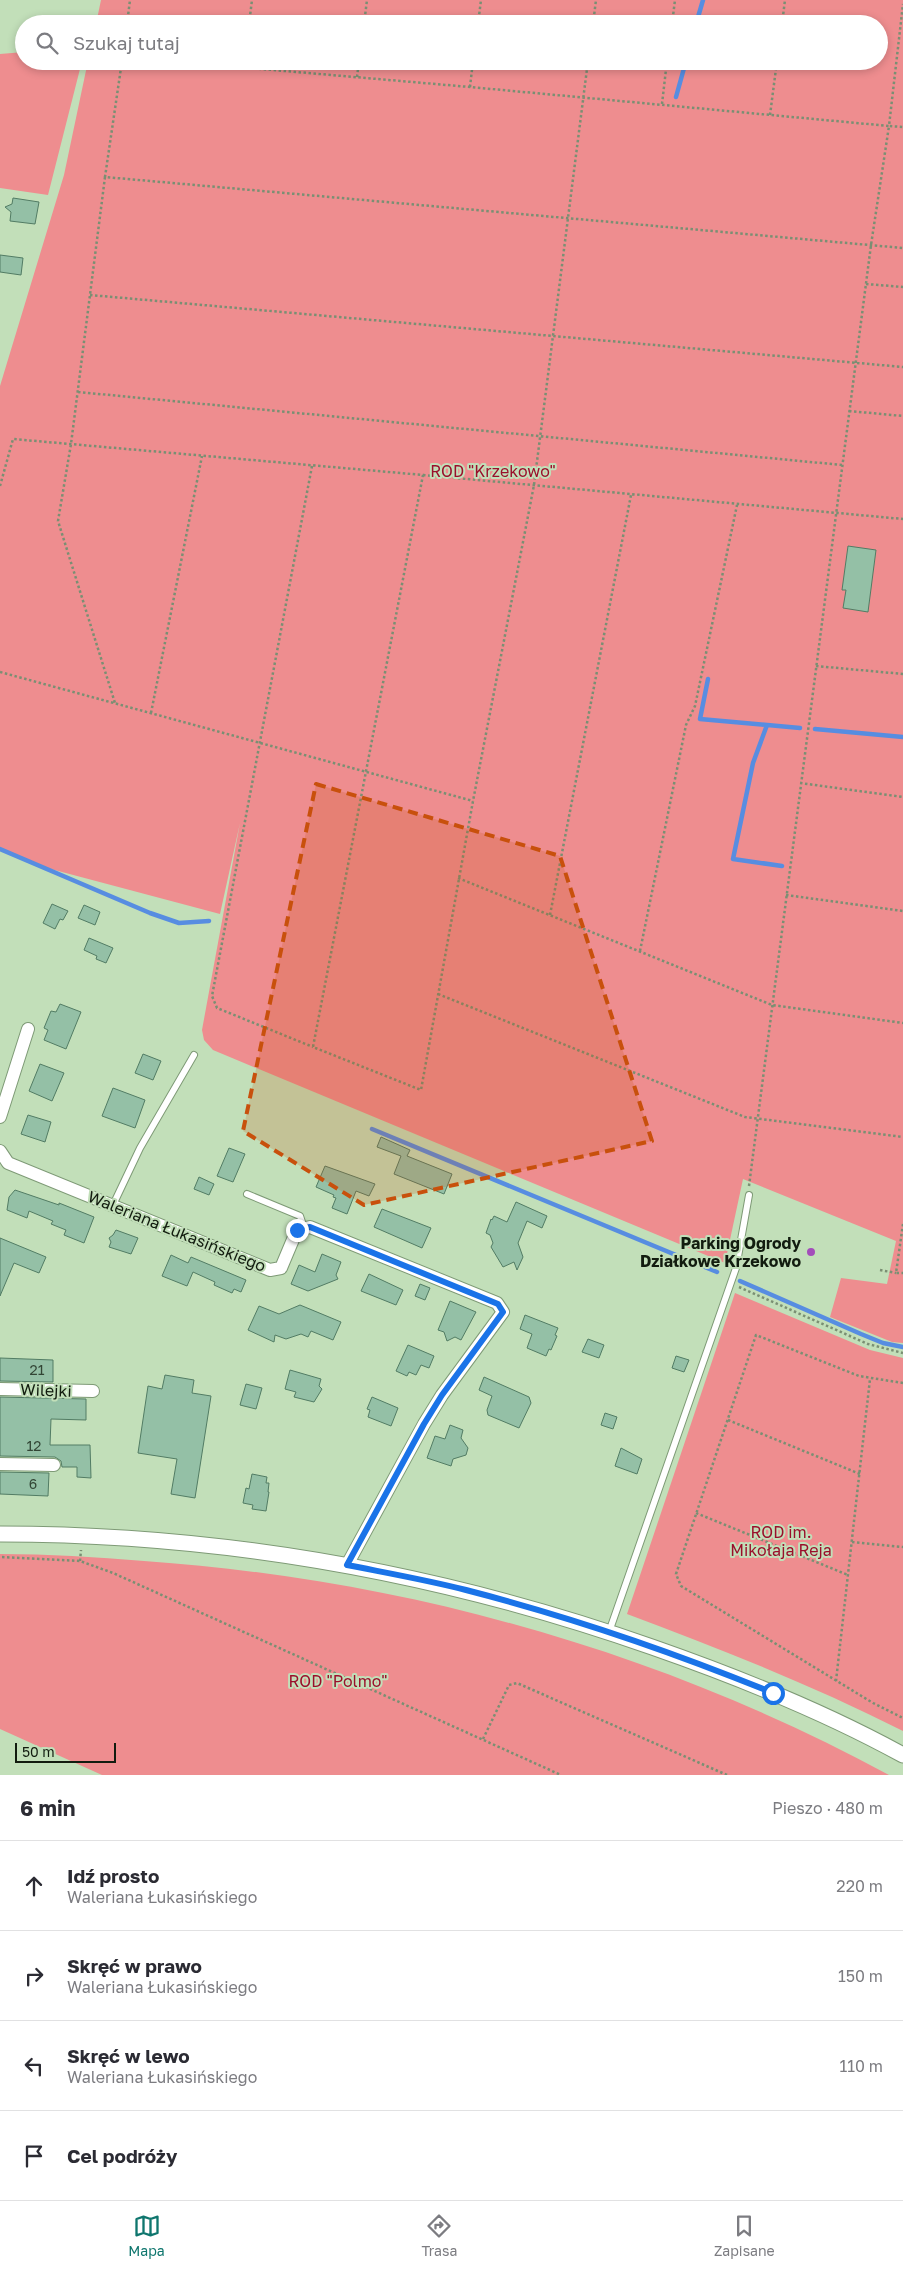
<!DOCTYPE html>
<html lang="pl">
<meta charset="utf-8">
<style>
:root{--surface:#fff;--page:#f7f7f7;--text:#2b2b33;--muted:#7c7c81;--line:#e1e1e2;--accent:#0f766e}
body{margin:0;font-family:"Golos Text",sans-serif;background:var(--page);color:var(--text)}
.scale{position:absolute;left:15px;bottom:12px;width:101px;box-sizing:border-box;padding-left:5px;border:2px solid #121c0f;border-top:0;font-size:14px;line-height:18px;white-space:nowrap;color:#121c0f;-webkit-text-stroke:4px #c2dfb9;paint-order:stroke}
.stop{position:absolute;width:15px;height:15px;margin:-11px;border:4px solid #1a73e8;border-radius:50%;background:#fff}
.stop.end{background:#1a73e8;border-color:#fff;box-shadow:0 1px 5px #0008}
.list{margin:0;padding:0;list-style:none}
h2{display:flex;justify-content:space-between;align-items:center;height:65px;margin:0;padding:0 20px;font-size:21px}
h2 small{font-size:16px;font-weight:400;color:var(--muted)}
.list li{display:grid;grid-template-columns:32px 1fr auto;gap:15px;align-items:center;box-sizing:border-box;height:90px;padding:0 20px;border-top:1px solid var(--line)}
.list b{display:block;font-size:19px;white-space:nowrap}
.list p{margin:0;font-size:16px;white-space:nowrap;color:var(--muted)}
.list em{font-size:16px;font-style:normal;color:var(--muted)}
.icon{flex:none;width:28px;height:28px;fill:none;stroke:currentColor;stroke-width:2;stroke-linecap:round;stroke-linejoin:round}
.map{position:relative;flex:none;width:903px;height:1775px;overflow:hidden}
.search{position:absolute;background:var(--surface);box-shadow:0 2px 8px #0003;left:15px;right:15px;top:15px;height:55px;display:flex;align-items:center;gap:12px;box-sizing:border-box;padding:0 18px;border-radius:28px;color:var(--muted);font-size:19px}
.sheet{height:425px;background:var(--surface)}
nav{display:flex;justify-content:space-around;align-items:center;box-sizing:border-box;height:70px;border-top:1px solid var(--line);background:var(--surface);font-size:14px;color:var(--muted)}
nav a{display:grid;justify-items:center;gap:2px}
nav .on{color:var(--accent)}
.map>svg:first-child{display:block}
.green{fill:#ee8d8f}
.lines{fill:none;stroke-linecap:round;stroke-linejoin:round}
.stream{stroke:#578de1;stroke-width:4.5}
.building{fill:#94c0a6;stroke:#527c64}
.service-casing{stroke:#7e9a76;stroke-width:8}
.minor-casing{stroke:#7e9a76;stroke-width:14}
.tertiary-casing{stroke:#7e9a76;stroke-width:17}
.path{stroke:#7a8f73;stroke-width:2.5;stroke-dasharray:2.5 2.5;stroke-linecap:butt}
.service{stroke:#fff;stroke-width:6}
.minor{stroke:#fff;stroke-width:12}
.tertiary{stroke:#fff;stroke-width:15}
.route{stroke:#1a73e8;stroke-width:6}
.marked{fill:#c8500c;fill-opacity:0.2;stroke:#c8500c;stroke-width:4;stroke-dasharray:10 6;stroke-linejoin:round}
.poi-dot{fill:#a34dba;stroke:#c2dfb9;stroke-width:2}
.labels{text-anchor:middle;stroke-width:4;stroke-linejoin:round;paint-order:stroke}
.number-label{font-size:14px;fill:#324535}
.park-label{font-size:16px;fill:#9a0f2b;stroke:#c2dfb9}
.street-label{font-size:16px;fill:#121c0f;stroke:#c2dfb9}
.poi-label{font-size:16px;font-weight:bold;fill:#121c0f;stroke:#c2dfb9;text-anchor:end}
</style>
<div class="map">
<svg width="903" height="1775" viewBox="0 0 903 1775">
<rect width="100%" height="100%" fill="#c2dfb9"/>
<path class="green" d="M101,0H903V1343L892,1342L830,1317L841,1278L887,1284L896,1241L743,1179L725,1263L213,1050L204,1040L202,1030L240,823L220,914L47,868L0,849V386L64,175L88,61H879V24H96Z
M24,52V61H82L48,195L0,188V54Z
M735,1293L870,1350L903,1358V1731C814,1686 721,1649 627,1614Z
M0,1554C48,1554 96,1557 144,1561C404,1579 660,1651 889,1775H102L0,1729Z"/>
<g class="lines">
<path class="stream" d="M696,24L703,0
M676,97L686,61
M708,679L700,719L800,728
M767,725L753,763L733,859L782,866
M815,729L903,737
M0,849L150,913L179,923L209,921
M372,1129L717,1272
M740,1281L861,1334L883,1343L903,1347"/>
</g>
<path class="building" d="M13,198L39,202L35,224L10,221L11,212L5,207L12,204Z
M0,255L23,258L21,275L0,272Z
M848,546L876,550L868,612L843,608L846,590H842Z
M52,904L68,911L63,920L60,919L55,929L43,923Z
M84,905L100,912L95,925L78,918Z
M89,938L113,948L106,963L96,959L97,956L84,950Z
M60,1004L81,1012L66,1049L44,1040L48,1030L44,1028L51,1011L56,1012Z
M143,1054L161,1061L153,1080L135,1073Z
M40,1064L64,1073L52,1101L29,1091Z
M113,1088L145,1100L135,1128L102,1116Z
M28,1115L51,1122L45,1142L21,1134Z
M381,1137L410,1150L407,1156L452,1174L444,1194L394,1174L401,1156L377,1147Z
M229,1148L245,1154L233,1182L217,1176Z
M325,1166L375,1184L369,1196L356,1191L347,1214L332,1208L336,1198L333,1197L334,1195L316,1187Z
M199,1177L214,1184L209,1195L194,1189Z
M15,1190L59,1205V1203L94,1217L84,1243L64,1235L66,1230L51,1224L53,1221L29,1211L27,1218L7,1210L9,1197Z
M516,1202L547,1216L542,1228L527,1221L518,1243L523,1257L517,1270L514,1262L503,1267L491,1247L493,1243L490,1235L486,1233L491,1219L492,1220L494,1216L507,1222Z
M382,1209L431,1228L422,1248L374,1227Z
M116,1230L138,1238L131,1254L109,1247L111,1242L109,1238L113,1235Z
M0,1238L46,1257L39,1273L14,1263L0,1296Z
M322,1254L341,1262L336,1275L338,1279L308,1291L291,1284L299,1265L315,1272Z
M171,1255L188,1263L191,1257L246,1280L241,1292L234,1289L232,1293L214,1285L215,1282L193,1272L187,1286L162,1276Z
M369,1274L403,1290L396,1305L361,1291Z
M420,1284L430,1288L425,1300L415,1296Z
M450,1301L476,1312L461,1340L455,1337L447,1341L444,1332L438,1330Z
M300,1305L341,1322L333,1340L311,1331L308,1337L301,1334L286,1339L275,1335L274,1342L248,1330L259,1306L279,1314Z
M525,1315L558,1328L555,1335L557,1336L551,1350L549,1349L546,1356L527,1348L532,1334L520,1329Z
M588,1339L604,1345L599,1358L582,1352Z
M408,1345L434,1356L429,1368L421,1365L416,1375L409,1372L407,1376L396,1371Z
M676,1356L689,1360L684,1372L672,1368Z
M0,1358L53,1360V1382L0,1381Z
M290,1370L321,1379L319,1386L322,1389L314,1402L294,1397L296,1392L285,1389Z
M165,1375L194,1380L192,1393L211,1396L195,1498L171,1494L177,1459L138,1453L148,1386L162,1389Z
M484,1377L529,1397L531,1403L519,1428L488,1415L487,1410L492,1396L479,1390Z
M246,1384L262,1388L256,1409L240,1405Z
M0,1397L86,1399V1420L51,1419L50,1445H90L91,1478L77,1477V1467H62L61,1461L55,1457L0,1456Z
M372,1397L398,1408L391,1426L368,1417L370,1410L367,1409Z
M605,1413L617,1417L613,1429L601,1425Z
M450,1425L463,1430L461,1438L468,1448L466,1455L453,1459L451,1466L427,1458L435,1436L445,1439Z
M621,1448L642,1459L637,1474L615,1466Z
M0,1472L49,1473L48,1496L0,1494Z
M252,1474L267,1477L266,1483H269L268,1492H269L266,1511L252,1509L253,1505L243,1503L246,1488L249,1489Z"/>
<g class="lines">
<defs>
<path id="service" d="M247,1194L300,1216L304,1228
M113,1205L140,1148L194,1055
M609,1632L736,1268L749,1195"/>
<path id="minor" d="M0,1117L28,1029
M0,1151L8,1163L270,1270L281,1268L297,1230L310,1227L497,1303L503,1312L442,1395L424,1424L347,1565
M0,1389L93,1391
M0,1464L54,1465"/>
<path id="tertiary" d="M0,1534C223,1534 441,1573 652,1647C738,1677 823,1711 903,1755"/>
</defs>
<use href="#service" class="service-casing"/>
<use href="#minor" class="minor-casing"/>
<use href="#tertiary" class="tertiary-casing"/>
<path class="path" d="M127,24L130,0
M249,24L252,0
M364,24L367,0
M478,24L481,0
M593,24L596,0
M672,24L675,0
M782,24L785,0
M122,61L105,177L903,248
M169,61L470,87L889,126L903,4
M244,68L245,61
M357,77L359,61
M470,87L473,61
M662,104L667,61
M770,115L777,61
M105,177L71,444L58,521L115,703
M866,284L903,287
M90,295L903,367
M78,392L842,465
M849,411L903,416
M312,466L212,996L217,1008L313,1047
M423,475L903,519
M0,486L13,439L423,475L313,1047L421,1090L473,801L534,485L588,61
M816,666L903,674
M0,672L473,801
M151,713L202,456
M800,783L903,797
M458,878L772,1005L903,1023
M786,895L903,911
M550,915L631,495
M640,951L686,725L695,706L737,505
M438,994L745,1117L903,1137
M749,1186L871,245L889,126L903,127
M903,1224L896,1273H903
M880,1270L896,1273
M739,1287L868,1344L903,1353
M903,1383L859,1376L756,1335L676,1574L681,1586L873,1703L903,1718
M728,1420L860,1474
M696,1513L848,1575
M852,1542L903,1547
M2,1557L80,1561L113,1573L561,1775
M80,1561L81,1550
M836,1681L870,1379
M483,1739L509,1685L517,1683L727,1775"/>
<use href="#service" class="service"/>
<use href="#minor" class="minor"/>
<use href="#tertiary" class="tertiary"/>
</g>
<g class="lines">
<path class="route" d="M297,1230L310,1227L498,1304L503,1312L442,1395L424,1424L347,1565C387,1573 427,1580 466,1590C571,1617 673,1652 773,1693"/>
</g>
<path class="marked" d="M316,784L560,856L652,1141L364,1205L243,1131Z"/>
<circle class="poi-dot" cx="811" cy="1252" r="5"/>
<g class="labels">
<g class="number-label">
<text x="37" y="1375">21</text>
<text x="34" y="1451">12</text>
<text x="33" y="1489">6</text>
</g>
<g class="park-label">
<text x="493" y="477">ROD "Krzekowo"</text>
<text x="781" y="1538">ROD im.<tspan x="781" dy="18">Mikołaja Reja</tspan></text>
<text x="338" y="1687">ROD "Polmo"</text>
</g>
<g class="street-label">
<text transform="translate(177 1231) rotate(22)" y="6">Waleriana Łukasińskiego</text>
<text transform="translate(46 1390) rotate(2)" y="6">Wilejki</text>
</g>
<g class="poi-label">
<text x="801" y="1249">Parking Ogrody<tspan x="801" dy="18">Działkowe Krzekowo</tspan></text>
</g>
</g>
</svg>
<div class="scale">50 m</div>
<div class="stop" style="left:773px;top:1693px"></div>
<div class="stop end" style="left:297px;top:1230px"></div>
<div class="search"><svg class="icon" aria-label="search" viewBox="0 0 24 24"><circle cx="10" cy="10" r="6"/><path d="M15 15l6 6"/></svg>Szukaj tutaj</div>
</div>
<section class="sheet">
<h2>6 min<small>Pieszo · 480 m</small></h2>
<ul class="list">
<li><svg class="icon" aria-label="ahead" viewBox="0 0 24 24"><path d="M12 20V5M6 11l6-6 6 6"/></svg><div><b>Idź prosto</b><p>Waleriana Łukasińskiego</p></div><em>220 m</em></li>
<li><svg class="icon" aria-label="right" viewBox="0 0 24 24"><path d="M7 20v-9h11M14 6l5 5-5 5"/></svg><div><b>Skręć w prawo</b><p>Waleriana Łukasińskiego</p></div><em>150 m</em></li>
<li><svg class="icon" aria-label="left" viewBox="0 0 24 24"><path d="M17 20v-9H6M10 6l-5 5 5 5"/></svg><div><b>Skręć w lewo</b><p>Waleriana Łukasińskiego</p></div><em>110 m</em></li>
<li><svg class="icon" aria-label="arrive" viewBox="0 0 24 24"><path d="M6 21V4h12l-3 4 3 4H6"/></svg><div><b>Cel podróży</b></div></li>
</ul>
</section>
<nav>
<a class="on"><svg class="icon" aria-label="map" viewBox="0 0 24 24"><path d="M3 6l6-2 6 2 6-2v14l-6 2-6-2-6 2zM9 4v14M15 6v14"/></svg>Mapa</a>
<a><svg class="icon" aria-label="directions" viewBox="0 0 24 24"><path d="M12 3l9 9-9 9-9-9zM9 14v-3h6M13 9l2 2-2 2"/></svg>Trasa</a>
<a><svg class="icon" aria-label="saved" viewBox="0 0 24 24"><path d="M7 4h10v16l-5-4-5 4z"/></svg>Zapisane</a>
</nav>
